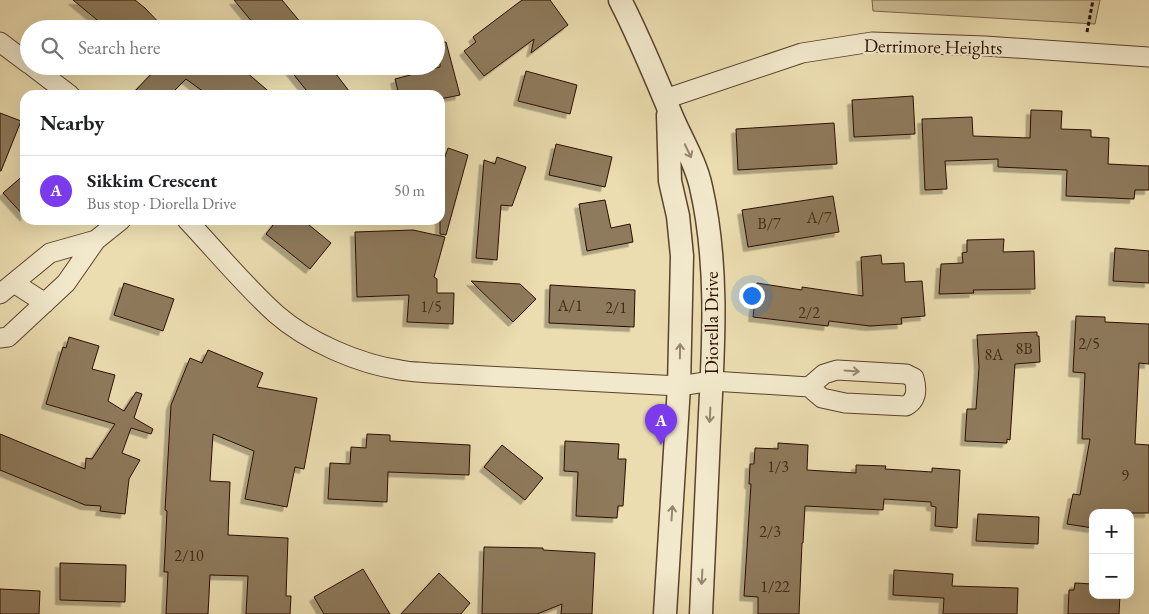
<!DOCTYPE html>
<meta charset="utf-8">
<style>
:root{--surface:#fff;--page:#f6f6f6;--text:#202124;--muted:#757577;--line:#e0e0e0;--accent:#7c3aed}
body{margin:0;font-family:"EB Garamond",serif;background:var(--page);color:var(--text)}
.controls{position:absolute;right:15px;bottom:15px;display:grid;overflow:hidden;border-radius:10px;box-shadow:0 5px 20px #0002}
.controls button{width:45px;height:45px;display:grid;place-items:center;padding:0;border:0;border-bottom:1px solid var(--line);background:var(--surface);color:var(--text);font:25px sans-serif}
.you{position:absolute;left:751px;top:295px;width:18px;height:18px;margin:-12px;border:4px solid #fff;border-radius:50%;background:#1a73e8;box-shadow:0 0 0 8px #1a73e833}
.badge{display:grid;place-items:center;width:32px;height:32px;border-radius:50%;background:var(--accent);color:#fff;font-size:16px;font-weight:700}
.pin{position:absolute;translate:-50% -41px;filter:drop-shadow(0 1px 2px #0008)}
.pin::after{content:'';position:absolute;top:26px;width:18px;height:15px;background:inherit;clip-path:polygon(0 0,100% 0,50% 100%)}
.list{margin:0;padding:0;list-style:none}
h2{display:flex;justify-content:space-between;align-items:center;height:65px;margin:0;padding:0 20px;font-size:21px}
h2 small{font-size:16px;font-weight:400;color:var(--muted)}
.list li{display:grid;grid-template-columns:32px 1fr auto;gap:15px;align-items:center;box-sizing:border-box;height:70px;padding:0 20px;border-top:1px solid var(--line)}
.list b{display:block;font-size:19px;white-space:nowrap}
.list p{margin:0;font-size:16px;white-space:nowrap;color:var(--muted)}
.list em{font-size:16px;font-style:normal;color:var(--muted)}
.icon{flex:none;width:28px;height:28px;fill:none;stroke:currentColor;stroke-width:2;stroke-linecap:round;stroke-linejoin:round}
.map{position:relative;flex:none;width:1149px;height:614px;overflow:hidden}
.search{position:absolute;background:var(--surface);box-shadow:0 5px 20px #0002;left:20px;top:20px;width:425px;height:55px;display:flex;align-items:center;gap:12px;box-sizing:border-box;padding:0 18px;border-radius:28px;color:var(--muted);font-size:19px}
.panel{position:absolute;background:var(--surface);box-shadow:0 5px 20px #0002;left:20px;top:90px;width:425px;height:135px;border-radius:15px}
.map>svg:first-child{display:block}
.green{fill:#caba92;stroke:#7a6449}
.building{fill:#8e7a5c;stroke:#2a0e00;filter:url(#shadow)}
.lines{fill:none;stroke-linecap:round;stroke-linejoin:round}
.minor-casing{stroke:#5a422c;stroke-width:21}
.tertiary-casing{stroke:#5a422c;stroke-width:25}
.path{stroke:#2a0e00;stroke-width:3;stroke-dasharray:4 2.5;stroke-linecap:butt}
.minor{stroke:#f2e9cc;stroke-width:19}
.tertiary{stroke:#f2e9cc;stroke-width:22}
.oneway{stroke:#988670}
.labels{text-anchor:middle;stroke-width:4.5;stroke-linejoin:round;paint-order:stroke}
.number-label{font-size:16px;fill:#432917}
.street-label{font-size:19px;fill:#2a0e00;stroke:#f2e9cc}
</style>
<div class="map">
<svg width="1149" height="614" viewBox="0 0 1149 614">
<defs>
<filter id="shadow"><feDropShadow dx="-4.5" dy="4.5" stdDeviation="0" flood-color="#0004"/></filter>
</defs>
<rect width="100%" height="100%" fill="#ebddb0"/>
<filter id="stains"><feTurbulence type="fractalNoise" baseFrequency=".004" numOctaves="4"/><feColorMatrix values="0 0 0 0 .2 0 0 0 0 .09 0 0 0 0 .02 0 0 0 .5 -.17"/></filter>
<radialGradient id="worn" r=".72"><stop offset=".6" stop-color="#630" stop-opacity="0"/><stop offset="1" stop-color="#630" stop-opacity=".3"/></radialGradient>
<path class="green" d="M872,0H1100L1095,24L873,11Z"/>
<path class="building" d="M73,0H135L145,8L165,29H108Z
M234,0H282L306,29H258Z
M522,0H550L568,25L531,53L534,39L484,76L464,51L476,42L473,37Z
M446,42L460,95L440,99V95H399L395,79L440,67V43Z
M159,66H239L273,95H208L186,79L170,95H131Z
M287,66H330L352,95H310Z
M526,71L577,85L570,114L518,101Z
M913,96L915,134L854,137L852,100Z
M1031,110L1062,111L1061,129L1091,130V137L1109,138L1108,164L1149,166V190H1135L1134,199L1066,196L1067,170L998,167V159L945,161L947,189L925,190L922,119L972,117L973,136L1030,138Z
M0,113L21,121L1,171H0Z
M834,123L837,164L738,170L736,129Z
M556,144L612,157L605,187L549,175Z
M448,148L468,155L446,235L440,234V171Z
M497,157L526,167L512,206L501,205L497,260L476,258L484,160L495,164Z
M25,174V217L3,193Z
M833,196L839,232L748,247L742,210Z
M605,200L611,228L630,224L633,242L587,251L579,204Z
M277,220H303L331,243L310,269L266,234Z
M413,230L445,237L434,277L437,279V293H454L453,324L407,322L409,295L357,297L355,232Z
M1004,239L1003,252L1034,251L1035,289L973,290L974,293L939,294L941,264L963,263L962,253L967,252V240Z
M1115,248L1149,251V283L1113,281Z
M881,255L882,264L904,263L905,282L922,281L925,316L901,318L902,324L870,326L829,321L828,326L753,317L757,283L802,290V287L863,296L861,257Z
M471,281L520,284L536,299L513,322Z
M124,283L174,299L163,331L114,315Z
M550,285L635,290L634,327L549,323Z
M1076,316L1105,317V322L1149,324V364L1139,363L1135,444L1149,445V513H1093V528L1067,524L1073,494L1080,495L1090,439H1082L1085,373L1073,372Z
M1037,332V336H1039L1040,362L1015,364L1010,440L1007,439V443L965,441L967,409H976L979,367L977,335Z
M69,337L99,346L92,369L115,375L108,401L124,411L136,392L142,394L134,418L153,429L151,434L131,428L122,453L140,460L129,479L125,514L100,511L101,506L85,505L0,470V434L85,469L86,458L92,459L115,424L46,404L63,347L66,348Z
M208,350L263,373L257,387L317,398L304,469L295,467L287,507L245,499L254,451L213,434L210,481L230,482L228,535L288,538L286,596H291L290,614H246L248,576L210,575L208,614H166L168,572H164L167,511L165,510L171,405L190,358L202,363Z
M367,434L390,435V441L470,445L469,475L388,472L387,502L328,499L330,463L350,464L351,447L366,448Z
M565,441L619,444L618,459H626L623,506H618L617,518L576,516L578,472L564,471Z
M778,443L808,445L807,470L856,473V465L886,466L885,469L932,472V468L960,470L957,528L935,526L936,507L931,506V502L884,499L883,510L805,506L803,543H802L799,614H758V597L744,596L751,484H749L750,464H754L755,448L778,449Z
M502,445L543,478L525,500L484,467Z
M978,514L1039,517L1038,544L976,541Z
M484,547L543,548V550L595,553L592,614H561L562,604L537,614H482Z
M60,563L126,565L125,602L60,600Z
M363,569L390,614H324L314,597Z
M894,570L953,574L952,586L1018,588L1017,614H943L944,598L893,595Z
M439,573L470,603L461,614H401Z
M1075,583L1093,584V595H1120L1119,614H1068L1069,590H1074Z
M0,589L40,591L39,614H0Z"/>
<g class="lines">
<defs>
<path id="minor" d="M0,42L29,64
M32,66L70,95
M665,99L802,53L872,42L985,46L1149,57
M187,220C217,252 244,285 276,314C308,342 359,364 400,370C410,372 420,372 431,373L679,386L712,381L809,387L822,398L845,403L906,406C917,400 917,389 914,378L906,374L837,370L824,374L809,387
M14,283L45,303
M0,294L50,253L96,240
M0,338L8,337L66,283L96,240L121,220"/>
<path id="tertiary" d="M620,0C638,35 653,71 668,107C678,134 695,159 701,187C718,261 714,339 710,414C707,480 704,547 701,614
M665,614L679,386L682,256L678,216L670,181L668,115"/>
</defs>
<use href="#minor" class="minor-casing"/>
<use href="#tertiary" class="tertiary-casing"/>
<path class="path" d="M1087,32L1093,0"/>
<use href="#minor" class="minor"/>
<use href="#tertiary" class="tertiary"/>
</g>
<defs><path id="oneway-shaft" d="M-6 0H5M1.5-3L5.5 0L1.5 3" fill="none" stroke-width="1.6" stroke-linecap="round" stroke-linejoin="round" transform="scale(1.25)"/></defs>
<g class="oneway">
<use href="#oneway-shaft" transform="translate(688 151) rotate(65)"/>
<use href="#oneway-shaft" transform="translate(680 351) rotate(-89)"/>
<use href="#oneway-shaft" transform="translate(852 371) rotate(4)"/>
<use href="#oneway-shaft" transform="translate(710 415) rotate(93)"/>
<use href="#oneway-shaft" transform="translate(672 513) rotate(-86)"/>
<use href="#oneway-shaft" transform="translate(702 577) rotate(93)"/>
</g>
<g class="labels">
<g class="number-label">
<text x="819" y="223">A/7</text>
<text x="769" y="229">B/7</text>
<text x="570" y="311">A/1</text>
<text x="431" y="312">1/5</text>
<text x="616" y="313">2/1</text>
<text x="809" y="318">2/2</text>
<text x="1089" y="349">2/5</text>
<text x="1024" y="354">8B</text>
<text x="994" y="360">8A</text>
<text x="778" y="472">1/3</text>
<text x="1125" y="481">9</text>
<text x="770" y="537">2/3</text>
<text x="189" y="561">2/10</text>
<text x="775" y="592">1/22</text>
</g>
<g class="street-label">
<text transform="translate(933 46) rotate(1)" y="7">Derrimore Heights</text>
<text transform="translate(711 323) rotate(-90)" y="7">Diorella Drive</text>
</g>
</g>
<rect width="100%" height="100%" filter="url(#stains)"/>
<rect width="100%" height="100%" fill="url(#worn)"/>
</svg>
<div class="controls">
<button>+</button>
<button>−</button>
</div>
<div class="you"></div>
<div class="pin badge" style="left:661px;top:445px">A</div>
<div class="search"><svg class="icon" aria-label="search" viewBox="0 0 24 24"><circle cx="10" cy="10" r="6"/><path d="M15 15l6 6"/></svg>Search here</div>
<section class="panel">
<h2>Nearby<small></small></h2>
<ul class="list">
<li><span class="badge">A</span><div><b>Sikkim Crescent</b><p>Bus stop · Diorella Drive</p></div><em>50 m</em></li>
</ul>
</section>
</div>
